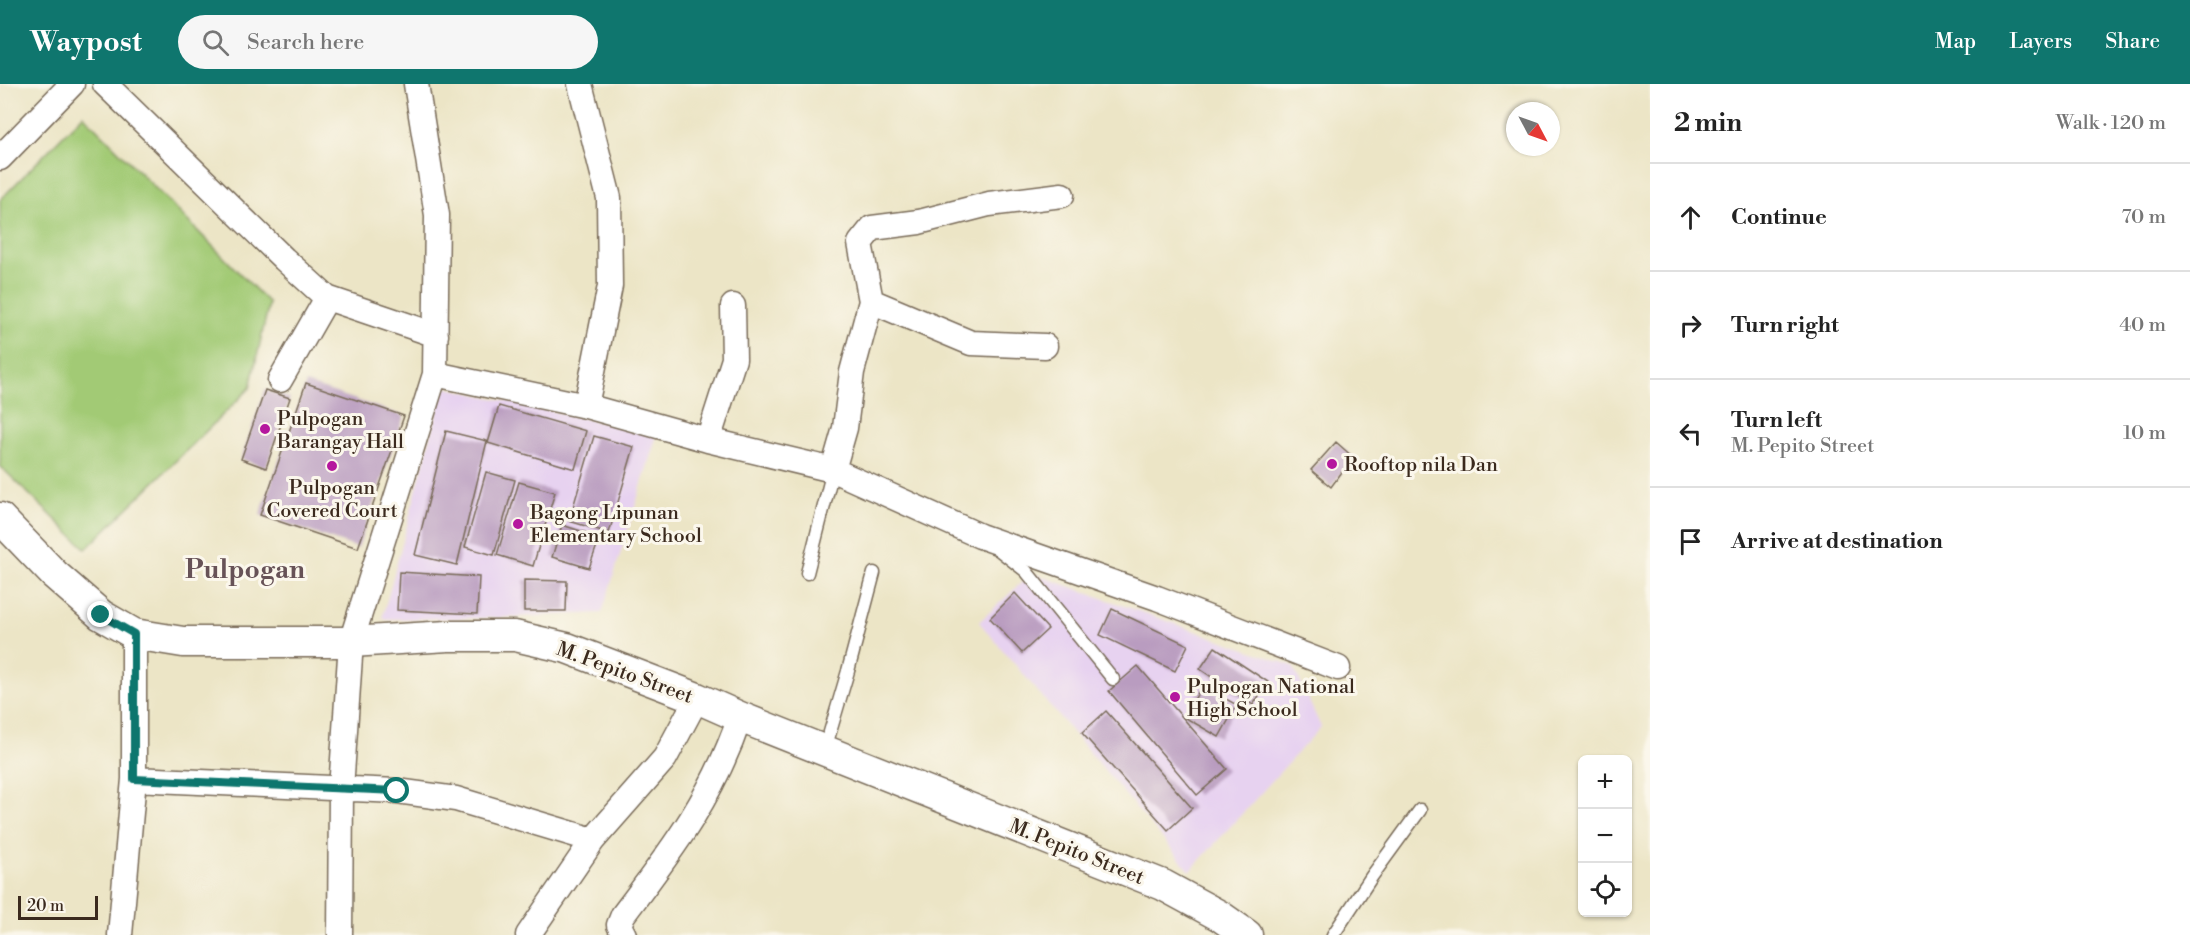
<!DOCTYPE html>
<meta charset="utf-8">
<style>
:root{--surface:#fff;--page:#f6f6f6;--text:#222;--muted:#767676;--line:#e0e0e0;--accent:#0f766e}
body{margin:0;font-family:"Libre Bodoni",serif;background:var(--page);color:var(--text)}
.controls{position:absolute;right:18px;bottom:18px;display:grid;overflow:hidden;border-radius:9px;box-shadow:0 2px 4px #0004}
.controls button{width:54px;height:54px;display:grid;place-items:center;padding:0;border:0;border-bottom:2px solid var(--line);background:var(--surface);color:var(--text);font:30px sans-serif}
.compass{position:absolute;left:1506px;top:18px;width:54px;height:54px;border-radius:50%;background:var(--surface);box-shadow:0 2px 4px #0004;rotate:131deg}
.scale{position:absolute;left:18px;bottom:15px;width:80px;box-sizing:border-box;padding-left:6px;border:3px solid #3b2a1e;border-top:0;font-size:16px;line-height:21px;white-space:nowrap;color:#3b2a1e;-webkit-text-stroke:4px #fbf7ec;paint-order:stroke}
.stop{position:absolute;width:18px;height:18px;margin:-14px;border:4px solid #0f766e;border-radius:50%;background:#fff}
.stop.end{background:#0f766e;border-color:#fff;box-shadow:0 2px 6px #0008}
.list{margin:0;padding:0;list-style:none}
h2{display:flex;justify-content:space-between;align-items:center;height:78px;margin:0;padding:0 24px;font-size:26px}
h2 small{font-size:20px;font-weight:400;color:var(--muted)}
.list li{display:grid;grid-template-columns:39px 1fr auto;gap:18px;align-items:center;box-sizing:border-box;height:108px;padding:0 24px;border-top:2px solid var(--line)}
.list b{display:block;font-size:22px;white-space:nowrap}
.list p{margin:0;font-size:20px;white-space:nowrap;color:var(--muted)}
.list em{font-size:20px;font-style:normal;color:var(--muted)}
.icon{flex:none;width:33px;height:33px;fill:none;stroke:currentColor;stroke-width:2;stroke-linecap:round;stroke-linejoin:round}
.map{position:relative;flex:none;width:1650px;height:851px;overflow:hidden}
header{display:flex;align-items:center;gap:36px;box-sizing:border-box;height:84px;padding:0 30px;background:var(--accent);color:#fff}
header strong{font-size:28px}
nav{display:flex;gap:33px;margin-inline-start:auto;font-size:21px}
.search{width:420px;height:54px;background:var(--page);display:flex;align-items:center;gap:15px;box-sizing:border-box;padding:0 21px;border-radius:33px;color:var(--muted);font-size:22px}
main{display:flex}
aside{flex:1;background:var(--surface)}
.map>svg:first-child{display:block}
.built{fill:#e7d2f0}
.green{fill:#a2ca75;stroke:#6e7a4a;stroke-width:1.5}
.building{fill:#b99cc0}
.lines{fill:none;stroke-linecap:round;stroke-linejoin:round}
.service-casing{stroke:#796b59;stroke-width:15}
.minor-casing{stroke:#796b59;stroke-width:27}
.tertiary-casing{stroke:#796b59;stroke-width:33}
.service{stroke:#fff;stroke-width:12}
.minor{stroke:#fff;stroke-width:24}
.tertiary{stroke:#fff;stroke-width:30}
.route{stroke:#0f766e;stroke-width:8}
.poi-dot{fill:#b5179e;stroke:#fbf7ec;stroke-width:2}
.labels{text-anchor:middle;stroke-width:6;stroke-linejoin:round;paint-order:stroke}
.poi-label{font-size:20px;fill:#3b2a1e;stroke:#fbf7ec;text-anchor:start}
.street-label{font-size:20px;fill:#3b2a1e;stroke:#fbf7ec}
.district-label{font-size:26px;font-weight:bold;fill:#675257;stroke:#fbf7ec}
</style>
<header>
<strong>Waypost</strong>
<div class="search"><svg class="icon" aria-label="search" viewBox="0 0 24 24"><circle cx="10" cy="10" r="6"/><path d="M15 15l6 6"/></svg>Search here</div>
<nav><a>Map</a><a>Layers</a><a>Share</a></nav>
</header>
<main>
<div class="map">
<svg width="1650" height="851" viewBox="0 0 1650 851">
<rect width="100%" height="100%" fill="#fbf7ec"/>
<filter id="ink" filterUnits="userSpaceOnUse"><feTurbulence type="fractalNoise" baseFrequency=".0167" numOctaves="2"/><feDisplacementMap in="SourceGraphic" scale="12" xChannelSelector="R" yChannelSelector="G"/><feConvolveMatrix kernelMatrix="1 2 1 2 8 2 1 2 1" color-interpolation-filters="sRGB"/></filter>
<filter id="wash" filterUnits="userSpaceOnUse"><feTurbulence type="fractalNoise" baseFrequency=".008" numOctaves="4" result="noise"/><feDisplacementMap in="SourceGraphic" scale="24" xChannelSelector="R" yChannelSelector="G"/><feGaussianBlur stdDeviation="1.35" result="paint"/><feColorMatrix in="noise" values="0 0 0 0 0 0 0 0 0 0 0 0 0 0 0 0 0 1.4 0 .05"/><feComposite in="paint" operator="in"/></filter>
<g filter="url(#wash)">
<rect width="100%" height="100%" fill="#ece5c6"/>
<path class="built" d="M444,303L657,351L602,529L493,534L382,535Z
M1032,489L1293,582L1321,643L1190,787L979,538Z"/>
<path class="green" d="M83,31L269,219L250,304L86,465L0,382V116Z"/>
<g id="blocks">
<path class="building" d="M306,299L404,332L358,464L260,431Z
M265,306L290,314L266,384L241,375Z
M499,322L586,347L575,385L488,359Z
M446,347L487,357L457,481L415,471Z
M594,352L634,363L609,449L569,437Z
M1336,358L1353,373L1331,403L1311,386Z
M486,388L515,396L494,471L465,463Z
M519,398L555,408L533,482L497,471Z
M562,441L600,453L589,484L552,473Z
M399,488L479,493L477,530L397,526Z
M524,496L567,497L566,527H524Z
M1015,509L1048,545L1022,569L990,534Z
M1112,525L1188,561L1175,587L1100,551Z
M1215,563L1268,598L1253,621L1200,585Z
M1138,582L1227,685L1197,711L1109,607Z
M1202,602L1237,621L1219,653L1184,633Z
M1106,627L1192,724L1168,746L1082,649Z"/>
</g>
</g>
<g filter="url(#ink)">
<use href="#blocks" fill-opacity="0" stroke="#796b59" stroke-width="1.5"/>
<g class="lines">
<defs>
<path id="service" d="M998,465L1026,487L1113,595
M807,489L833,386
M825,665L848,587L874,489
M1333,851L1372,792L1420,726"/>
<path id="minor" d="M105,0L284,175L327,214L436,251
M580,0L609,114L610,202L586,322
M0,74L72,0
M871,217L971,259L1045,262
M435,290L586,322L708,356L833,386L980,452L1157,514L1338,584
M280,296L327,214
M708,356L734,275L733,222
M833,386L845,344L852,288L871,217L860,159L872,144L919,138L989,120L1062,111
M134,695L397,707L456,715L593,756
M120,851L134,695V550
M340,851L341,705L351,558L435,290L437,131L416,0
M528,851L593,756L665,674L697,614
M624,851L619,841L623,831C672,766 713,713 740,633"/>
<path id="tertiary" d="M0,434L54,490L101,531L134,550L183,558H351L448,552H515L567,564L697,614L740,633L1163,801L1220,832L1247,851"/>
</defs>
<use href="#service" class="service-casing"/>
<use href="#minor" class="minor-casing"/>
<use href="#tertiary" class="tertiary-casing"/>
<use href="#service" class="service"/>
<use href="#minor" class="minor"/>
<use href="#tertiary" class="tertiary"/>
</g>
</g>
<g class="lines" filter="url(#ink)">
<path class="route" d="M101,531L134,550V695L397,707"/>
</g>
<g class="poi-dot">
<circle cx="265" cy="345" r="6"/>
<circle cx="1332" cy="380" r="6"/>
<circle cx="332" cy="382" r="6"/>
<circle cx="518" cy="440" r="6"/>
<circle cx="1175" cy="613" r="6"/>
</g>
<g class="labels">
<g class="poi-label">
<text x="277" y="341">Pulpogan<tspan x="277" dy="23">Barangay Hall</tspan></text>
<text x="1344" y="387">Rooftop nila Dan</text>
<text x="332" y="410" text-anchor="middle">Pulpogan<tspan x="332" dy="23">Covered Court</tspan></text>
<text x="530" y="435">Bagong Lipunan<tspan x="530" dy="23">Elementary School</tspan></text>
<text x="1187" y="609">Pulpogan National<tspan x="1187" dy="23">High School</tspan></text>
</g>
<g class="street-label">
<text transform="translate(625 588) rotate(20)" y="7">M. Pepito Street</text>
<text transform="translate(1077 767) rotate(22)" y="7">M. Pepito Street</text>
</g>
<g class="district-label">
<text x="245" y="494">Pulpogan</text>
</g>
</g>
</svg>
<div class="controls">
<button>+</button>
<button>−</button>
<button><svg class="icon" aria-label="locate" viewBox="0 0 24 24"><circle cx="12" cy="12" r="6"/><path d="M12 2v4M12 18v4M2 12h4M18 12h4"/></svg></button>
</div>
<svg class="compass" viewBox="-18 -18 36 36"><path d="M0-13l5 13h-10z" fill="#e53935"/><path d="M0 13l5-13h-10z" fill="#767676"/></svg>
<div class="scale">20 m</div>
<div class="stop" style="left:397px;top:707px"></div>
<div class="stop end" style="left:101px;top:531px"></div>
</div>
<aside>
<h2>2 min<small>Walk · 120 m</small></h2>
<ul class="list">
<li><svg class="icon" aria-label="ahead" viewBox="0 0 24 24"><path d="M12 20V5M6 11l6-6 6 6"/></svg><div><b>Continue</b></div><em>70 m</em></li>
<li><svg class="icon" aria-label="right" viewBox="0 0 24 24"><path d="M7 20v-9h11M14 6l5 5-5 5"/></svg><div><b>Turn right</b></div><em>40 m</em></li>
<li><svg class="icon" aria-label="left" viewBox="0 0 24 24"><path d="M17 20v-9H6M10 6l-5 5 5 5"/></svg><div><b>Turn left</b><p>M. Pepito Street</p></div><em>10 m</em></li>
<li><svg class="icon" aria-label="arrive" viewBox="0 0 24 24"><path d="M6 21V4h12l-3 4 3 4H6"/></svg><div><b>Arrive at destination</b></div></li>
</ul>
</aside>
</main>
